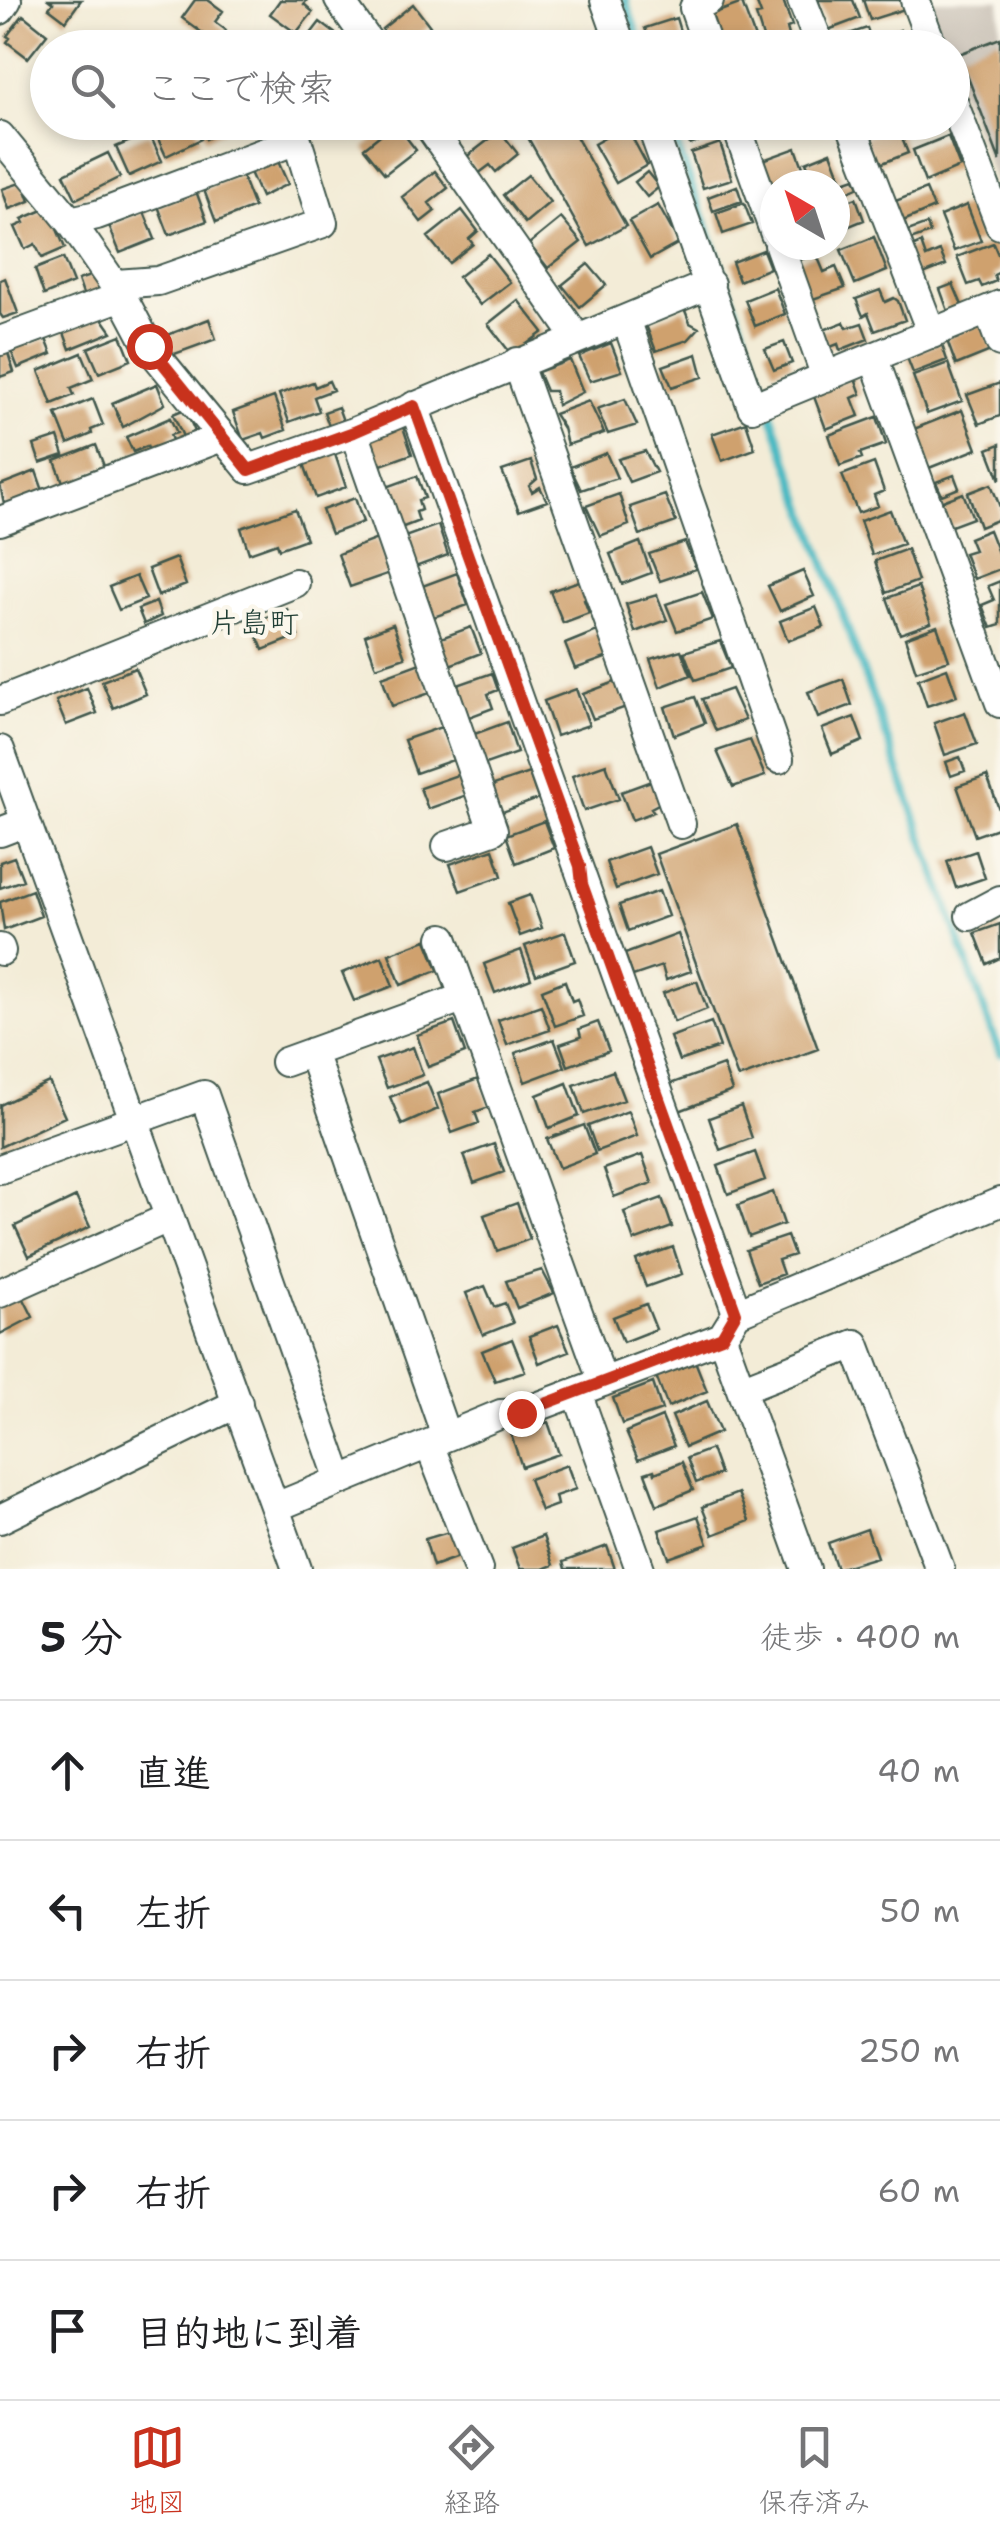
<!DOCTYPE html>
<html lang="ja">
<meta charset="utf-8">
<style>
:root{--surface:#fff;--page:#f2f2f2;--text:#202124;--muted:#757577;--line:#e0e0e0;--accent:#c8321e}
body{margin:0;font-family:"Shantell Sans","Klee One",sans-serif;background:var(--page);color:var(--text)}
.compass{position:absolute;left:760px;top:170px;width:90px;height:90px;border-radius:50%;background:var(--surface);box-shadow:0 5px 15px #0003;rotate:321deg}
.stop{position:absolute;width:30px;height:30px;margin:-22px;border:8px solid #c8321e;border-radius:50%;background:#fff}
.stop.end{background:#c8321e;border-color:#fff;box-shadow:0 2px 10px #0008}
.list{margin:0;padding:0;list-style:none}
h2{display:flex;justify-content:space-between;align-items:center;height:130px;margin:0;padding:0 40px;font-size:42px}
h2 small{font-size:32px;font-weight:400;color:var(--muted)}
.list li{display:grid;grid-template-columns:65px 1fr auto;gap:30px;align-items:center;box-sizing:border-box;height:140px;padding:0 40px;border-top:2px solid var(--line)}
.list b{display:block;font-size:38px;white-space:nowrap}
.list em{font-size:32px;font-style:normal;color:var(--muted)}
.icon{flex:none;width:55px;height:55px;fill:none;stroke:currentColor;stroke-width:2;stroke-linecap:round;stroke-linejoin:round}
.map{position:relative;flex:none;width:1000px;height:1569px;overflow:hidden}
.search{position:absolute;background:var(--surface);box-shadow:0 5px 15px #0003;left:30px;right:30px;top:30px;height:110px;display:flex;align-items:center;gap:25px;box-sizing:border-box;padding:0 35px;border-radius:55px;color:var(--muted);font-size:38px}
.sheet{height:830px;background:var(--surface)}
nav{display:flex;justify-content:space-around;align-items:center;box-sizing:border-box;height:140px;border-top:2px solid var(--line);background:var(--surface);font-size:28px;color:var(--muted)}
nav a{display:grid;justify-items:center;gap:5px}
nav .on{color:var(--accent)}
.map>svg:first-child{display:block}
.industrial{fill:#cbc3b8}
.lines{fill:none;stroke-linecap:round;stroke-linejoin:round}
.stream{stroke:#4ab9c2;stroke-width:8}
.building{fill:#cfa16e}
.street-casing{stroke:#3f574c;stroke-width:32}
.street{stroke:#fff;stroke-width:28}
.route{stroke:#c8321e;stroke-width:12}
.labels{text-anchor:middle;stroke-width:9;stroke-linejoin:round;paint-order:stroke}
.quarter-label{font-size:30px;fill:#1f3d34;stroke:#fbf7ec}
</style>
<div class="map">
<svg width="1000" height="1569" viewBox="0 0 1000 1569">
<rect width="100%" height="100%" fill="#fbf7ec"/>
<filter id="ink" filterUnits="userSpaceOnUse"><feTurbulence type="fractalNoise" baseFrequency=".01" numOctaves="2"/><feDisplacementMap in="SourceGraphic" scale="20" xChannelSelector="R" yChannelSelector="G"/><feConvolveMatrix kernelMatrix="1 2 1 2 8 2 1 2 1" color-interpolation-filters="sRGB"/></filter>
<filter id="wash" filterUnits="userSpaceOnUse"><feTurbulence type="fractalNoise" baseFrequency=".0048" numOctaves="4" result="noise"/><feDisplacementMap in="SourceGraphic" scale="40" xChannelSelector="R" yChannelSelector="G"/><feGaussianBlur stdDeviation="2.25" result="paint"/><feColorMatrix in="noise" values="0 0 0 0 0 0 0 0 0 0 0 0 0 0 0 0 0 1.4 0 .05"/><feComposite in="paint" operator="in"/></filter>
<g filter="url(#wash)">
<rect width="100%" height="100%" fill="#f3ecd7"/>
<path class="industrial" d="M927,0H1000V197L953,69L952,48L944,47Z"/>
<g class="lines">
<path class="stream" d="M625,0L642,48
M669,122L767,395
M769,408L1000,1054"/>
</g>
<g id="blocks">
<path class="building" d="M49,0H81L66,21L49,8L53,3Z
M195,0H208L223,11L215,22L226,30L216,43L182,18Z
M280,0H307L304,4L313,12L296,33L270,14Z
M760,0H783L792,26L787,28L790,39L766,47L756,15L761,14L756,1Z
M818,0H853L860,18L828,30Z
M863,0H905L908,8L870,20Z
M742,3L756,41L738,48H719L707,16Z
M413,4L430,26L403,48H396L382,29Z
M23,15L47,34L28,58L7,42L10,38L7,36Z
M676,18L685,48H652L645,28Z
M320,22L349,44L346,48H300Z
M867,28L874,48H834L831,40Z
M900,30L904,40L913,36L918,48H883L879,39Z
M263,33L285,48H253Z
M1000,38V161L959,54Z
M176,122H193L201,139L166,156L155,132Z
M198,122H240L206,139Z
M446,122H478L467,131L464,127L455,134Z
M531,122H568L626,226L589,246L522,127Z
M395,123L416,150L385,174L364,148Z
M718,123L721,134L690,145L686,133Z
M896,124L908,153L875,166L864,137Z
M626,126L647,165L616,183L594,144Z
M500,131L518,154L496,172L490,165L478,174L465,158Z
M149,133L162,161L129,176L116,147Z
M948,136L960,167L925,182L913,150Z
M720,143L732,179L703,188L691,153Z
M796,148L808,181L798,185H772L763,160Z
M831,152L841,178L815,185L806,162Z
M108,153L120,177L76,199L64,174Z
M277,159L288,184L261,197L250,172Z
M435,171L448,188L429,203L435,211L421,222L402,197Z
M647,172L659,187L647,197L635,182Z
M241,174L254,207L216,222L204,190Z
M528,175L550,202L525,223L503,195Z
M855,178L859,187L835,197V185Z
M23,182L30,201L9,209L2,189Z
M737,186L742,201L713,211L708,197Z
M926,189L934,208L896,224L888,204Z
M196,191L207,221L169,235L158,206Z
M856,198L864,220L835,232V206Z
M744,203L752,224L723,234L716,213Z
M658,205L679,243L650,259L629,221Z
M967,205L981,241L954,251L940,216Z
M48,208L65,248L42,258L35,244L25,249L15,227L24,223L22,219Z
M462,210L478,231L469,239L473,244L449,263L428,237Z
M144,212L155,239L120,253L109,226Z
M561,218L581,242L548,268L529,244Z
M927,224L930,233L908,241L905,232Z
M874,237L887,271L855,284L841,250Z
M921,243L926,257L940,251L946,265L916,277L905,250Z
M993,243L1000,259V272L994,275L996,281L982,287L979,281L968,285L957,257Z
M763,250L770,268L739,281L732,262Z
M816,253L824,272L836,267L845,288L810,300L795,262Z
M488,254L510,282L480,305L458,277Z
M63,258L73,283L44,295L35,269Z
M588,264L606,285L580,307L562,285Z
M99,273L106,292L85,300L78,280Z
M5,278L18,313L3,318L0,314V280Z
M953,284L962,305L948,311L940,289Z
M775,288L785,314L755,326L745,300Z
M880,290L885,302L894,298L898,301L905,320L875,331L868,313L863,316L856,299Z
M518,300L543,332L512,355L488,324Z
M684,308L690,323L699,328L688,340L656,351L646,325Z
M100,315L112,332L70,349L63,330Z
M209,319L216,339L172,355L165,336Z
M844,322L847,328L862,323L868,339L840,350L838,344L828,348L821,331Z
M983,323L993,350L956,365L946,338Z
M121,335L131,360L99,373L88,348Z
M46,339L52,354L18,368L10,348L27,341L29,346Z
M784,342L792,363L774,370L765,349Z
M941,342L947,360L913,373L906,355Z
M611,343L622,371L590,381L579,356Z
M7,350L14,372L0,377V352Z
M82,353L93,379L71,388L74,395L52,404L39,371Z
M697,354L703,377L672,387L663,366Z
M570,360L583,392L557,405L555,391H546L538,372Z
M948,363L962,401L927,414L913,376Z
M854,375L861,394L852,398L859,416L826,429L813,394Z
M329,381L333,390L314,397L319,411L289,422L279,394L313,382L315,387Z
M1000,383V416L979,424L967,395Z
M157,384L165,404L123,427L112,403Z
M274,397L286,430L265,438L263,433L243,440L233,412Z
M93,399L103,425L91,430L92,434L68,444L56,414Z
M625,399L637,425L608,434L597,409Z
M589,401L604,433L567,445L563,428L554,414Z
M338,407L343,421L329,426L324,412Z
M185,409L196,434L184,439L173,414Z
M962,410L977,449L929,468L914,429Z
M877,417L886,444L860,453L862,458L840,466L829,435Z
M170,418L177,433L170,435L174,445L151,455L147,446L133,452L126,437Z
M746,422L755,449L722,461L712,434Z
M402,424L412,454L373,468L363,438Z
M58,437L64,455L40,463L34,445Z
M1000,444V480L988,449Z
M96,445L104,466L83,474L86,482L66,490L55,461Z
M334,451L346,487L316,498L303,461Z
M645,451L656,472L629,482L618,459Z
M606,453L617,478L581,490L570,467Z
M531,461L537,479L529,486L532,492L540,487L547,501L519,511L502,471Z
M874,463L884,491L874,495L878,506L858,513L842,475Z
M36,471L46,499L5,508L0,485Z
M954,475L959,488L942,495L936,482Z
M417,476L425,498L418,500L421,510L416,512L419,521L398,529L384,488Z
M991,484L1000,507V519L980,527L968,493Z
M963,493L973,518L949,527L940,502Z
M619,494L629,525L600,536L586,506Z
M665,495L676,522L640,535L630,507Z
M355,498L363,522L331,534L322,510Z
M295,509L306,539L279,549L277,543L249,553L241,528Z
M890,510L903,544L872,555L860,521Z
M438,525L448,555L410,569L399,539Z
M989,530L1000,558V569L974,579L964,553L974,550L969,538Z
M377,539L390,573L350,587L338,554Z
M640,542L651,573L622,584L610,554Z
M685,542L696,569L660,581L649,554Z
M907,549L918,581L886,593L875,561Z
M176,558L186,585L158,596L148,569Z
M803,571L814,596L780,611L768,586Z
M457,573L468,605L428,619L417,588Z
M136,576L146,599L119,610L109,587Z
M582,580L590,596L584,600L589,613L563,623L550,591Z
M1000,581V625L991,628L982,605L994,600L988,586Z
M918,587L931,623L900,634L887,598Z
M702,592L713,619L677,631L666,604Z
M657,595L667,620L635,632L626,604Z
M156,602L161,616L144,624L138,609Z
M816,607L824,627L788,641L780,621Z
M287,609L298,636L263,650L252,623Z
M393,624L405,657L376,667L365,635Z
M937,626L949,660L916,671L905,638Z
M471,627L481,653L447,666L438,639Z
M602,629L611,656L575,669L565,644Z
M720,641L731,668L695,680L684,652Z
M681,650L691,675L660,687L650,659Z
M420,663L430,693L392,706L382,677Z
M135,668L146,694L113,708L102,681Z
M947,668L957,696L927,706L918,679Z
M492,673L498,690L488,694L493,708L464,719L452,687Z
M843,679L852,705L818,718L808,692Z
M620,680L629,706L593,719L583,694Z
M87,688L97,713L66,725L56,701Z
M576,689L589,725L556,736L544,701Z
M731,689L745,720L716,731L702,699Z
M695,697L705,723L674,735L665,707Z
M965,712L977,744L945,755L934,723Z
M854,717L863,741L832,754L822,729Z
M507,722L517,753L480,766L469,736Z
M441,727L453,760L416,773L404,740Z
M750,740L765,776L733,787L717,751Z
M960,757L965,771L951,776L946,762Z
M606,764L619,799L584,811L572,776Z
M529,773L538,799L497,814L488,787Z
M460,774L467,795L428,809L420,788Z
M987,776L1000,812V827L975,836L957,786Z
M651,781L662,802L651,808L654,812L632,820L621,792Z
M544,821L554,848L516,863L506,835Z
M737,824L818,1049L738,1078L656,854Z
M647,847L657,874L616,889L606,862Z
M493,849L502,876L460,891L450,864Z
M976,851L985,878L956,888L947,861Z
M14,857L23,880L0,888V862Z
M32,890L41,916L4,930L0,902Z
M659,891L668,916L628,931L619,905Z
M530,895L542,928L520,936L508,903Z
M1000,924V958L987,964L975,933Z
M565,932L575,961L536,975L525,946Z
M678,934L691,971L666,980L662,966L633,976L625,954Z
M426,940L438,970L401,985L389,954Z
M521,950L531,979L495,993L484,964Z
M382,957L393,986L354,1001L342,973Z
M565,981L572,1001L577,999L583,1016L555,1026L542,990Z
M697,981L707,1009L674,1022L663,993Z
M541,1005L550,1030L507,1045L498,1020Z
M454,1022L465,1053L428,1067L417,1035Z
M598,1022L609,1051L568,1066L560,1044L581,1037L579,1029Z
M711,1022L720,1047L679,1061L670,1037Z
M554,1039L565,1067L525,1082L515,1053Z
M413,1047L423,1075L387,1088L376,1060Z
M723,1065L732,1091L679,1111L670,1084Z
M613,1071L624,1100L584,1114L574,1085Z
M478,1079L489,1107L475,1112L479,1123L452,1133L438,1094Z
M49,1082L65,1117L0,1147V1105Z
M427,1082L438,1109L402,1125L390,1097Z
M567,1083L579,1116L549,1128L537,1095Z
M741,1106L752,1138L720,1150L709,1118Z
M628,1111L637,1136L597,1151L588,1126Z
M584,1125L595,1154L559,1168L547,1139Z
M494,1144L504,1172L474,1183L464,1155Z
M755,1152L765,1180L728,1194L718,1166Z
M642,1155L652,1183L614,1197L604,1169Z
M773,1192L784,1224L749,1237L738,1205Z
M76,1197L90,1227L29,1256L15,1226Z
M662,1198L672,1227L634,1241L624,1212Z
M517,1203L530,1239L497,1251L484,1215Z
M787,1236L794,1255L778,1260L783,1274L758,1283L746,1250Z
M673,1247L682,1274L646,1287L636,1260Z
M542,1270L554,1293L517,1308L506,1281Z
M485,1286L494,1307L505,1303L513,1323L483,1335L466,1293Z
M22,1295L33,1317L0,1334V1306Z
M646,1304L656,1329L623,1342L613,1317Z
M558,1325L569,1351L539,1363L529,1336Z
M512,1339L525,1371L495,1381L482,1351Z
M695,1361L707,1391L668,1407L656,1376Z
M653,1383L662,1410L622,1424L613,1398Z
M707,1401L720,1432L685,1447L672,1416Z
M662,1417L674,1446L638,1460L626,1432Z
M548,1422L559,1454L522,1467L511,1435Z
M711,1449L720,1474L696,1483L687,1458Z
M682,1462L693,1490L657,1505L645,1473L654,1470L655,1473Z
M567,1465L576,1489L555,1496L557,1505L541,1511L529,1479Z
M738,1493L749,1521L713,1535L702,1507Z
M698,1516L708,1544L669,1558L659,1530Z
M459,1529L469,1553L433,1566L425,1539Z
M867,1529L877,1557L837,1569L828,1543Z
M543,1536L553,1565L543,1569H520L512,1548Z
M607,1546L615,1569H565L563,1562Z"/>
</g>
</g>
<g filter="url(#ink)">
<use href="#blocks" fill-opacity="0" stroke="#3f574c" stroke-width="2.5"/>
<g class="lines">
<defs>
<path id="street" d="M339,0L373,48
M605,0L622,48
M802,0L821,48
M915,0L933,48
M0,10L7,0
M708,48L694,8L709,0
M952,99L1000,225
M426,122L577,338
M650,122L752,407L1000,305
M735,122L775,234
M850,122L932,334
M0,136L70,221L122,296
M70,221L97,215L297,140L323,223L158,281L116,284
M779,245L826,377
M988,310L1000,342
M626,319L779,759
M0,341L122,296L149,347L249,469L354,432L710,284
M874,359L1000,703
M517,362L681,824
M414,406L737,1313
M354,432L493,830L447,846
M0,521L222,437
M0,701L295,583
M0,750L297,1569
M0,832L26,822
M970,916L1000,900
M443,938L603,1382
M0,948L1,951
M312,1052L446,1436
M285,1062L465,997
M0,1169L204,1095L340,1480
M0,1293L168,1218
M722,1337L806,1569
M741,1389L855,1344L940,1569
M577,1392L640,1569
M429,1444L478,1569
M276,1507L501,1414L521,1413L722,1337L737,1313L1000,1202
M0,1519L238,1403"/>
</defs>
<use href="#street" class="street-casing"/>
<use href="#street" class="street"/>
</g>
</g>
<g class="lines" filter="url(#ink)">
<path class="route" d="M149,346L249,470L354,432L414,406L580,866L582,884L736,1313L722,1337L521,1413"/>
</g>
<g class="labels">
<g class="quarter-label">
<text x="254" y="633">片島町</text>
</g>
</g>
</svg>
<svg class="compass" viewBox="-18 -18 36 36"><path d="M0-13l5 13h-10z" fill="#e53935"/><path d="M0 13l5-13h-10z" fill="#757577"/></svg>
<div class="stop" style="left:149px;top:346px"></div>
<div class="stop end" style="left:521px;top:1413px"></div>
<div class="search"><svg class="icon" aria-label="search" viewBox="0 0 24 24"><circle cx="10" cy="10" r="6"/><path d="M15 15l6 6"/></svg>ここで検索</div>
</div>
<section class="sheet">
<h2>5 分<small>徒歩 · 400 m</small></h2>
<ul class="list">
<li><svg class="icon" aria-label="ahead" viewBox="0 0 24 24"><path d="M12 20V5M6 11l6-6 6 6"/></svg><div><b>直進</b></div><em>40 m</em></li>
<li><svg class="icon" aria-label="left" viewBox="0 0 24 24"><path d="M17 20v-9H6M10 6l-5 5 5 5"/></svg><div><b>左折</b></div><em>50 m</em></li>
<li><svg class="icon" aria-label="right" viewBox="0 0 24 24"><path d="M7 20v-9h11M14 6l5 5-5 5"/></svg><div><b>右折</b></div><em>250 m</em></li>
<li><svg class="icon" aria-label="right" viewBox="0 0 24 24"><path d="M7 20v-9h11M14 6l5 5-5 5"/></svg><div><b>右折</b></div><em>60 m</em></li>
<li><svg class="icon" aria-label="arrive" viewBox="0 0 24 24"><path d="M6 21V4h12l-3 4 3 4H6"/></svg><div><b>目的地に到着</b></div></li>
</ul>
</section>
<nav>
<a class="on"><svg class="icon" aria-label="map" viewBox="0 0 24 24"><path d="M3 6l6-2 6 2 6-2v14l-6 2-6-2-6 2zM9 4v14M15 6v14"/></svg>地図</a>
<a><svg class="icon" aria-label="directions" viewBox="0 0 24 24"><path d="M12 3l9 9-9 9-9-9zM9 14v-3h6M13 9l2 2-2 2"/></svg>経路</a>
<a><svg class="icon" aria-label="saved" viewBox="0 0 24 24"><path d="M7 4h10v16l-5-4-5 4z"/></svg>保存済み</a>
</nav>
